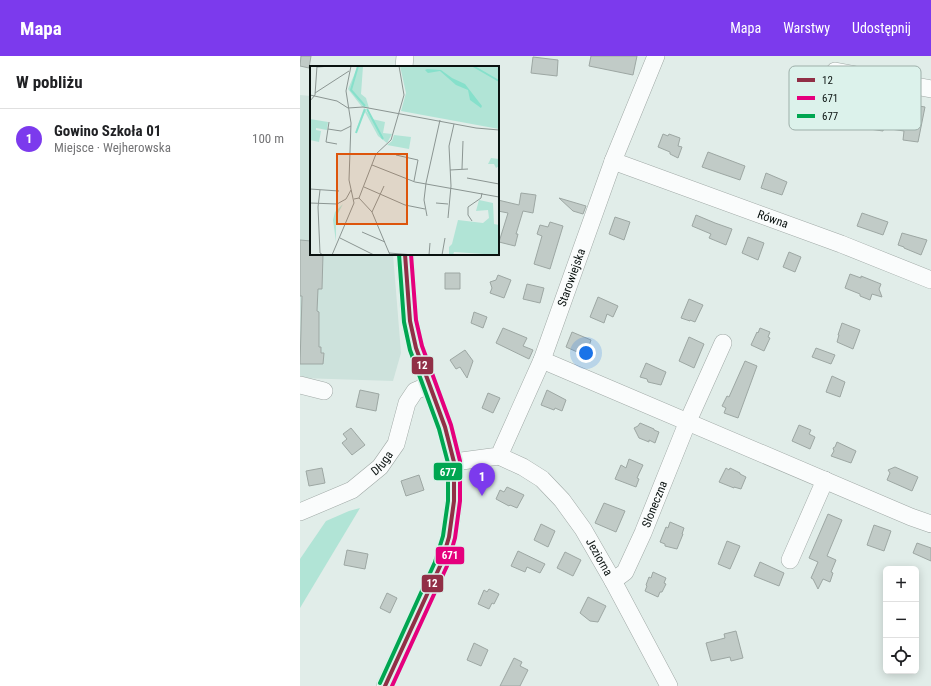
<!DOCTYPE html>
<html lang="pl">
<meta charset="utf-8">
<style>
:root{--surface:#fff;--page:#f2f2f2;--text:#202124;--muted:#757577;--line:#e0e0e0;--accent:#7c3aed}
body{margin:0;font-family:"Roboto Condensed",sans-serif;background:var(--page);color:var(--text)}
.controls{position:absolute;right:12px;bottom:12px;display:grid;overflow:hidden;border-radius:6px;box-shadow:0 2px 10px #0003}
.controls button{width:36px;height:36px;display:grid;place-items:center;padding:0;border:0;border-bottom:1px solid var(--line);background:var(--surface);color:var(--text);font:20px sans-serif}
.you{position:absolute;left:286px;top:297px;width:14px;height:14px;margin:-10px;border:3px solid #fff;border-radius:50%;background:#1a73e8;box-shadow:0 0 0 6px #1a73e833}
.badge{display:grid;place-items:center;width:26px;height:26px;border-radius:50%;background:var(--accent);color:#fff;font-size:13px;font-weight:700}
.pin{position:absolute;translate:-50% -33px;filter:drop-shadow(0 1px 2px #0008)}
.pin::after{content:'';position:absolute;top:21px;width:14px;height:12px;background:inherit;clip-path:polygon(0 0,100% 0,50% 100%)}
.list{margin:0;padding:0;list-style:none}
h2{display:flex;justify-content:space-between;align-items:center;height:52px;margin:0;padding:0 16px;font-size:17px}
h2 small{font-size:13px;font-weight:400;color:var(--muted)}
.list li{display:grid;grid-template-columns:26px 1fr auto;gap:12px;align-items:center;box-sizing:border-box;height:60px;padding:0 16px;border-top:1px solid var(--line)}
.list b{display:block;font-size:15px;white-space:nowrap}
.list p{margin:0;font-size:13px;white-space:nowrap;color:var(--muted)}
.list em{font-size:13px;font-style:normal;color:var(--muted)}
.icon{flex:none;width:22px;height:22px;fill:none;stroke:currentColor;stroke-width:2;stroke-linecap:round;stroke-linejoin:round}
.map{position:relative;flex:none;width:631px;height:630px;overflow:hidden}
header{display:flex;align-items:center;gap:24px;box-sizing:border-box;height:56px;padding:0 20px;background:var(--accent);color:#fff}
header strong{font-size:19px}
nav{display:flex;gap:22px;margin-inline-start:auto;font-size:14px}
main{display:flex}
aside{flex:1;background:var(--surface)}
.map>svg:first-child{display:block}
.built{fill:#cde2dc}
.green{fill:#b1e4d6}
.building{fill:#c1cbc7;stroke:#9da7a3}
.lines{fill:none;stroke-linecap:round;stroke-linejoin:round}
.minor-casing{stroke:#a0a9a6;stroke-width:18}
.minor{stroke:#fafcfc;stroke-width:17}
.bus-1-casing{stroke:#dcf2eb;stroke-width:7}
.bus-2-casing{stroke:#dcf2eb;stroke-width:7}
.bus-3-casing{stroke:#dcf2eb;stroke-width:7}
.bus-1{stroke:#912f46;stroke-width:4}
.bus-2{stroke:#e5007d;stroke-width:4}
.bus-3{stroke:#00a651;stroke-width:4}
.labels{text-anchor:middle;stroke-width:3;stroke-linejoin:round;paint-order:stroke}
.street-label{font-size:12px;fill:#0a1210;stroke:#dcf2eb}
.inset-river{fill:none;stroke:#86e0cb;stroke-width:2}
.inset-road{fill:none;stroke:#8b9592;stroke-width:1}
.view{fill:#dd550c;fill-opacity:0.15;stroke:#dd550c;stroke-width:2}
.inset-edge{fill:none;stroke:#0a1210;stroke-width:2}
.key{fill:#dcf2eb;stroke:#9dafa9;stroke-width:1}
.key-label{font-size:11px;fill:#0a1210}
.line-badge{stroke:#dcf2eb;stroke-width:1.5}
.badge-label{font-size:11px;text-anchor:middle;font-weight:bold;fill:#fff}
</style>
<header>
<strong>Mapa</strong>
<nav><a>Mapa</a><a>Warstwy</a><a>Udostępnij</a></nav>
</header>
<main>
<aside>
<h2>W pobliżu<small></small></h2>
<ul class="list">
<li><span class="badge">1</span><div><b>Gowino Szkoła 01</b><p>Miejsce · Wejherowska</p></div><em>100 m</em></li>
</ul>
</aside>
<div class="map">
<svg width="631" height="630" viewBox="0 0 631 630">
<rect width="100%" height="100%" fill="#e1ede9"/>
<path class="built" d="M0,39L11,40V198H93L101,297L93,325L0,322Z"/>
<path class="green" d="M60,452L0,552V503L26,465L49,455Z"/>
<path class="building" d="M1,0H11L9,12L0,10Z
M291,0H337L333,19L289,10Z
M233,1L258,4L257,20L231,17Z
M500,27L553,37L552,43L577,48L578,43L589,45L588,51L612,55L613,49L625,51L618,86L603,84L604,75L584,72L583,75L563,72L564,61L528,55L529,49L497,43Z
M363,78L368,80L369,78L380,82L378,90L382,91L378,102L370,98V96L358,91Z
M408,96L445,110L440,124L402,111Z
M466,117L487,126L482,139L461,132Z
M221,137L236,139L233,157L223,155L216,178H218L215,190L199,186L208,157L198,155V144L219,149Z
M259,142L286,150L283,158L273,155Z
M562,157L588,166L583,179L557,170Z
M396,159L415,167L432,173L426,189L409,182L411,178L392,170Z
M315,161L330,166L324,184L309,178Z
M250,166L263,170L250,213L234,208L242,180L237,178L240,169L248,171Z
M602,177L627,184L621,199L604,192V191L598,189Z
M448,181L464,187L458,204L442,197Z
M0,184L11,185V198H23L22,233H18L17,255L19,256V291H21V297H24L23,308H0L2,240H0Z
M489,196L501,201L495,216L483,211Z
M145,217H160V233H145Z
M550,218L561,222V220L581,228L579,233L582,241L572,238L570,244L560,240V238L545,232Z
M198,219L211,224L204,242L190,237L192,232L190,226L196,224Z
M227,228L244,232L240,247L223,243Z
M298,241L318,250L313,261L307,258L304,267L290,261Z
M389,243L403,249L395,266L390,264V265L381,262Z
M174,256L187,261L183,272L171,267Z
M542,267L560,274L553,293L537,286L539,279H538Z
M203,272L227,282L223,290L233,294L229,303L196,287Z
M460,272L470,276L468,281L470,282L464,295L451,289L457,276L458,277Z
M272,276L291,284L288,293L293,303L266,291Z
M389,281L404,288L394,312L379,305Z
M516,292L535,299L531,308L512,301Z
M165,294L173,305L167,322L160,311L156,313L150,304Z
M445,305L457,310L438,362L424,357L426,352L422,350L427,340L429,341Z
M346,307L366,316L361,329L348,326L347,323L340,321Z
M532,320L545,326L540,341L526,336Z
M60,334L79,338L76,355L56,351Z
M247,334L266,344L262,355L255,352L254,354L241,349Z
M188,337L200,342L193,357L182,352Z
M340,367L354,373V374L359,376L355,387L349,384V386L339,382L334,372L338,370Z
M499,369L511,374L509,378L515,381L510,393L492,385Z
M51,372L65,389L52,399L42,387L47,383L43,378Z
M537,386L556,395L551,407L531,400L534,395L533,392L535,391Z
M329,403L343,409L337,422L339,423L336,431L315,423L321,409L326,412Z
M595,411L618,421L612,435L587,424L590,417L588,414Z
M22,412L25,427L9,430L6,415Z
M426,412L429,414L430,412L440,417V418L446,421L441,433L434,431V432L419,426Z
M119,419L124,434L106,440L101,425Z
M207,431L224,439L217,452L210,449L209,450L196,443L200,434L204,436Z
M304,447L325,455L316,476L295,467Z
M528,458L542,464L527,500L536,504L531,516L533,517L530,526L523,523L518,533L513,523L511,522L518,506L509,502Z
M370,466L384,472L382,478H383L377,493L365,490V488L360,486L366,471L368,472Z
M241,468L255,475L248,491L234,484Z
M574,469L591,475L584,495L567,489Z
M427,485L440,490L430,513L418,508Z
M617,487L631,492V505L613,497Z
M47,494L68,498L65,513L44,509Z
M218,495L245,508L240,517L227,511L225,516L211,510Z
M265,496L281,504L273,520L257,512Z
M460,506L484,517L479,530L454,520Z
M353,516L366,522L364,527L366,528L362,536H360L358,541L345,535L347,530L346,529L349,521L351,522Z
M189,533L199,538L194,548L192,547L189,553L178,548L184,534L187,536Z
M87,537L97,542L90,557L80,552Z
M288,541L306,550L298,566L290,565L280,557Z
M436,575L443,602L431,605L430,601L411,605L406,587L425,582L424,578Z
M174,587L188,594L181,610L167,604Z
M214,602L222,606L220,610L228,614L220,630H200Z"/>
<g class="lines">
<defs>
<g id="minor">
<path d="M104,11L105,0"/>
<path d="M535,15L631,33"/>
<path id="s1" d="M313,105L541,188L631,224"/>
<path d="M242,304L611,461L631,468"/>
<path d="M0,329L24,335"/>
<path id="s2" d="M199,400L223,411L242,423L262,444L283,473L313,525L369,630"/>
<path id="s3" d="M154,406L199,400L242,304L313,105L356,0"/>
<path id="s4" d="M0,456L52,434L80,411L96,388L107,347L115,335L129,329"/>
<path d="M490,504L525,424"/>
<path id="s5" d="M313,525L325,516L343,477L388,365L423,287"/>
<path d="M85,630L141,508L149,481L154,445V406L145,371L116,292L110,265L105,198"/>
</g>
</defs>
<use href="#minor" class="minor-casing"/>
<use href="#minor" class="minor"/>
<defs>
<path id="bus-1" d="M85,630L141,508L149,481L154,445V406L145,371L116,292L110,265L105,198"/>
<path id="bus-2" d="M92,630L147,510L155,482L160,445V405L151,369L122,290L116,264L111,198"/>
<path id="bus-3" d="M80,627L135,506L143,480L148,445V407L139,373L110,294L104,266L99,198"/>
</defs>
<use href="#bus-1" class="bus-1-casing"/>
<use href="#bus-2" class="bus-2-casing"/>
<use href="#bus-3" class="bus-3-casing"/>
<use href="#bus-1" class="bus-1"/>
<use href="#bus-2" class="bus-2"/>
<use href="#bus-3" class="bus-3"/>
</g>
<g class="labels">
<g class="street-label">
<text dy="4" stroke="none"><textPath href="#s1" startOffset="170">Równa</textPath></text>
<text dy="4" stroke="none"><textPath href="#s3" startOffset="238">Starowiejska</textPath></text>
<text dy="4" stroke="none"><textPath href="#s4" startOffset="97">Długa</textPath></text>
<text dy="4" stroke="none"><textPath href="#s5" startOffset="89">Słoneczna</textPath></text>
<text dy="4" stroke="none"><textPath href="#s2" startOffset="146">Jeziorna</textPath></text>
</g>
</g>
<g transform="translate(10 10)">
<rect width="189" height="189" fill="#e1ede9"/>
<path d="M48,0H53L51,28L56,32L59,42L52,41L38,23ZM90,0H189V63L91,45L96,27ZM54,42L62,53L75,56L73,67L82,68L77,77L68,70L55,46L45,67ZM0,53L18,56L17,64L6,62V64L11,65L9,76L0,74ZM84,69L101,71L99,83L77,79L82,75ZM181,92L189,93V100L186,102L184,98H178ZM169,134L183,137L184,158L189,159V189L144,186L143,189H139V181L142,178L148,154L173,157L179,152L178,144L166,145ZM33,138L26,151V176L23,154L25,146Z" fill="#b1e4d6"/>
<path d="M117,3L131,4L142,12L155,18L172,40L171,42L160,34L158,24L146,19L130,5L118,7L115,4Z" fill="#86e0cb"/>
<path class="inset-river" d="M48,0L41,24L55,40M163,0L189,15M57,43L73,73M46,67L55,43"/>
<path class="inset-road" d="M7,1L21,0M5,27L39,5M0,29L27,35L38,42L53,41L166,62L189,64M0,35L5,29L7,0M19,56L16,76L27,78M18,63L31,65L41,60M86,89L108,94L104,115M62,99L105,116L189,131M152,103L153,75M140,104L158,103M157,112L189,118M54,121L95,139L115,143M0,123L29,125M10,124L8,141L10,187L13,189M49,132L62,146L80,189M44,133L49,132L66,88L81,74L94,29L89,0M0,137L27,138L36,133L41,124M126,137L138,138M62,146L74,120M117,150L114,134L116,117L130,54M138,152L141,120L139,80L144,58M162,155L158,149V141L171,132L172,127M52,166L75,176M30,172L64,189M79,187L104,189M22,189L44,137L39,114L41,57L36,25L41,0M119,189L120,177M132,189L135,172"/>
<path class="view" d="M27,88H97V158H27Z"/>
<rect width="189" height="189" class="inset-edge"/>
</g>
<rect x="489" y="10" width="132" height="64" rx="6" class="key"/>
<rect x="497" y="22" width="18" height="4" fill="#912f46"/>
<rect x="497" y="40" width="18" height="4" fill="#e5007d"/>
<rect x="497" y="58" width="18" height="4" fill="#00a651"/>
<g class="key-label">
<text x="522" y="28">12</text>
<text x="522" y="46">671</text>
<text x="522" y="64">677</text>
</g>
<g class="line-badge">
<rect x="111" y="300" width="23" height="19" rx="4" fill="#912f46"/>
<rect x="133" y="406" width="30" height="19" rx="4" fill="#00a651"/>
<rect x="135" y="490" width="30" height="19" rx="4" fill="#e5007d"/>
<rect x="121" y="518" width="23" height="19" rx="4" fill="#912f46"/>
</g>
<g class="badge-label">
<text x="122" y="313">12</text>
<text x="148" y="420">677</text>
<text x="150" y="503">671</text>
<text x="132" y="531">12</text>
</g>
</svg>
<div class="controls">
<button>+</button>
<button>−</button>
<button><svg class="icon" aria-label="locate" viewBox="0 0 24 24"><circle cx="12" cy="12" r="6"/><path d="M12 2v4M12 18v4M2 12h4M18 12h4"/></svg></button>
</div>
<div class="you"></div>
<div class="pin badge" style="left:182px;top:440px">1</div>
</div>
</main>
